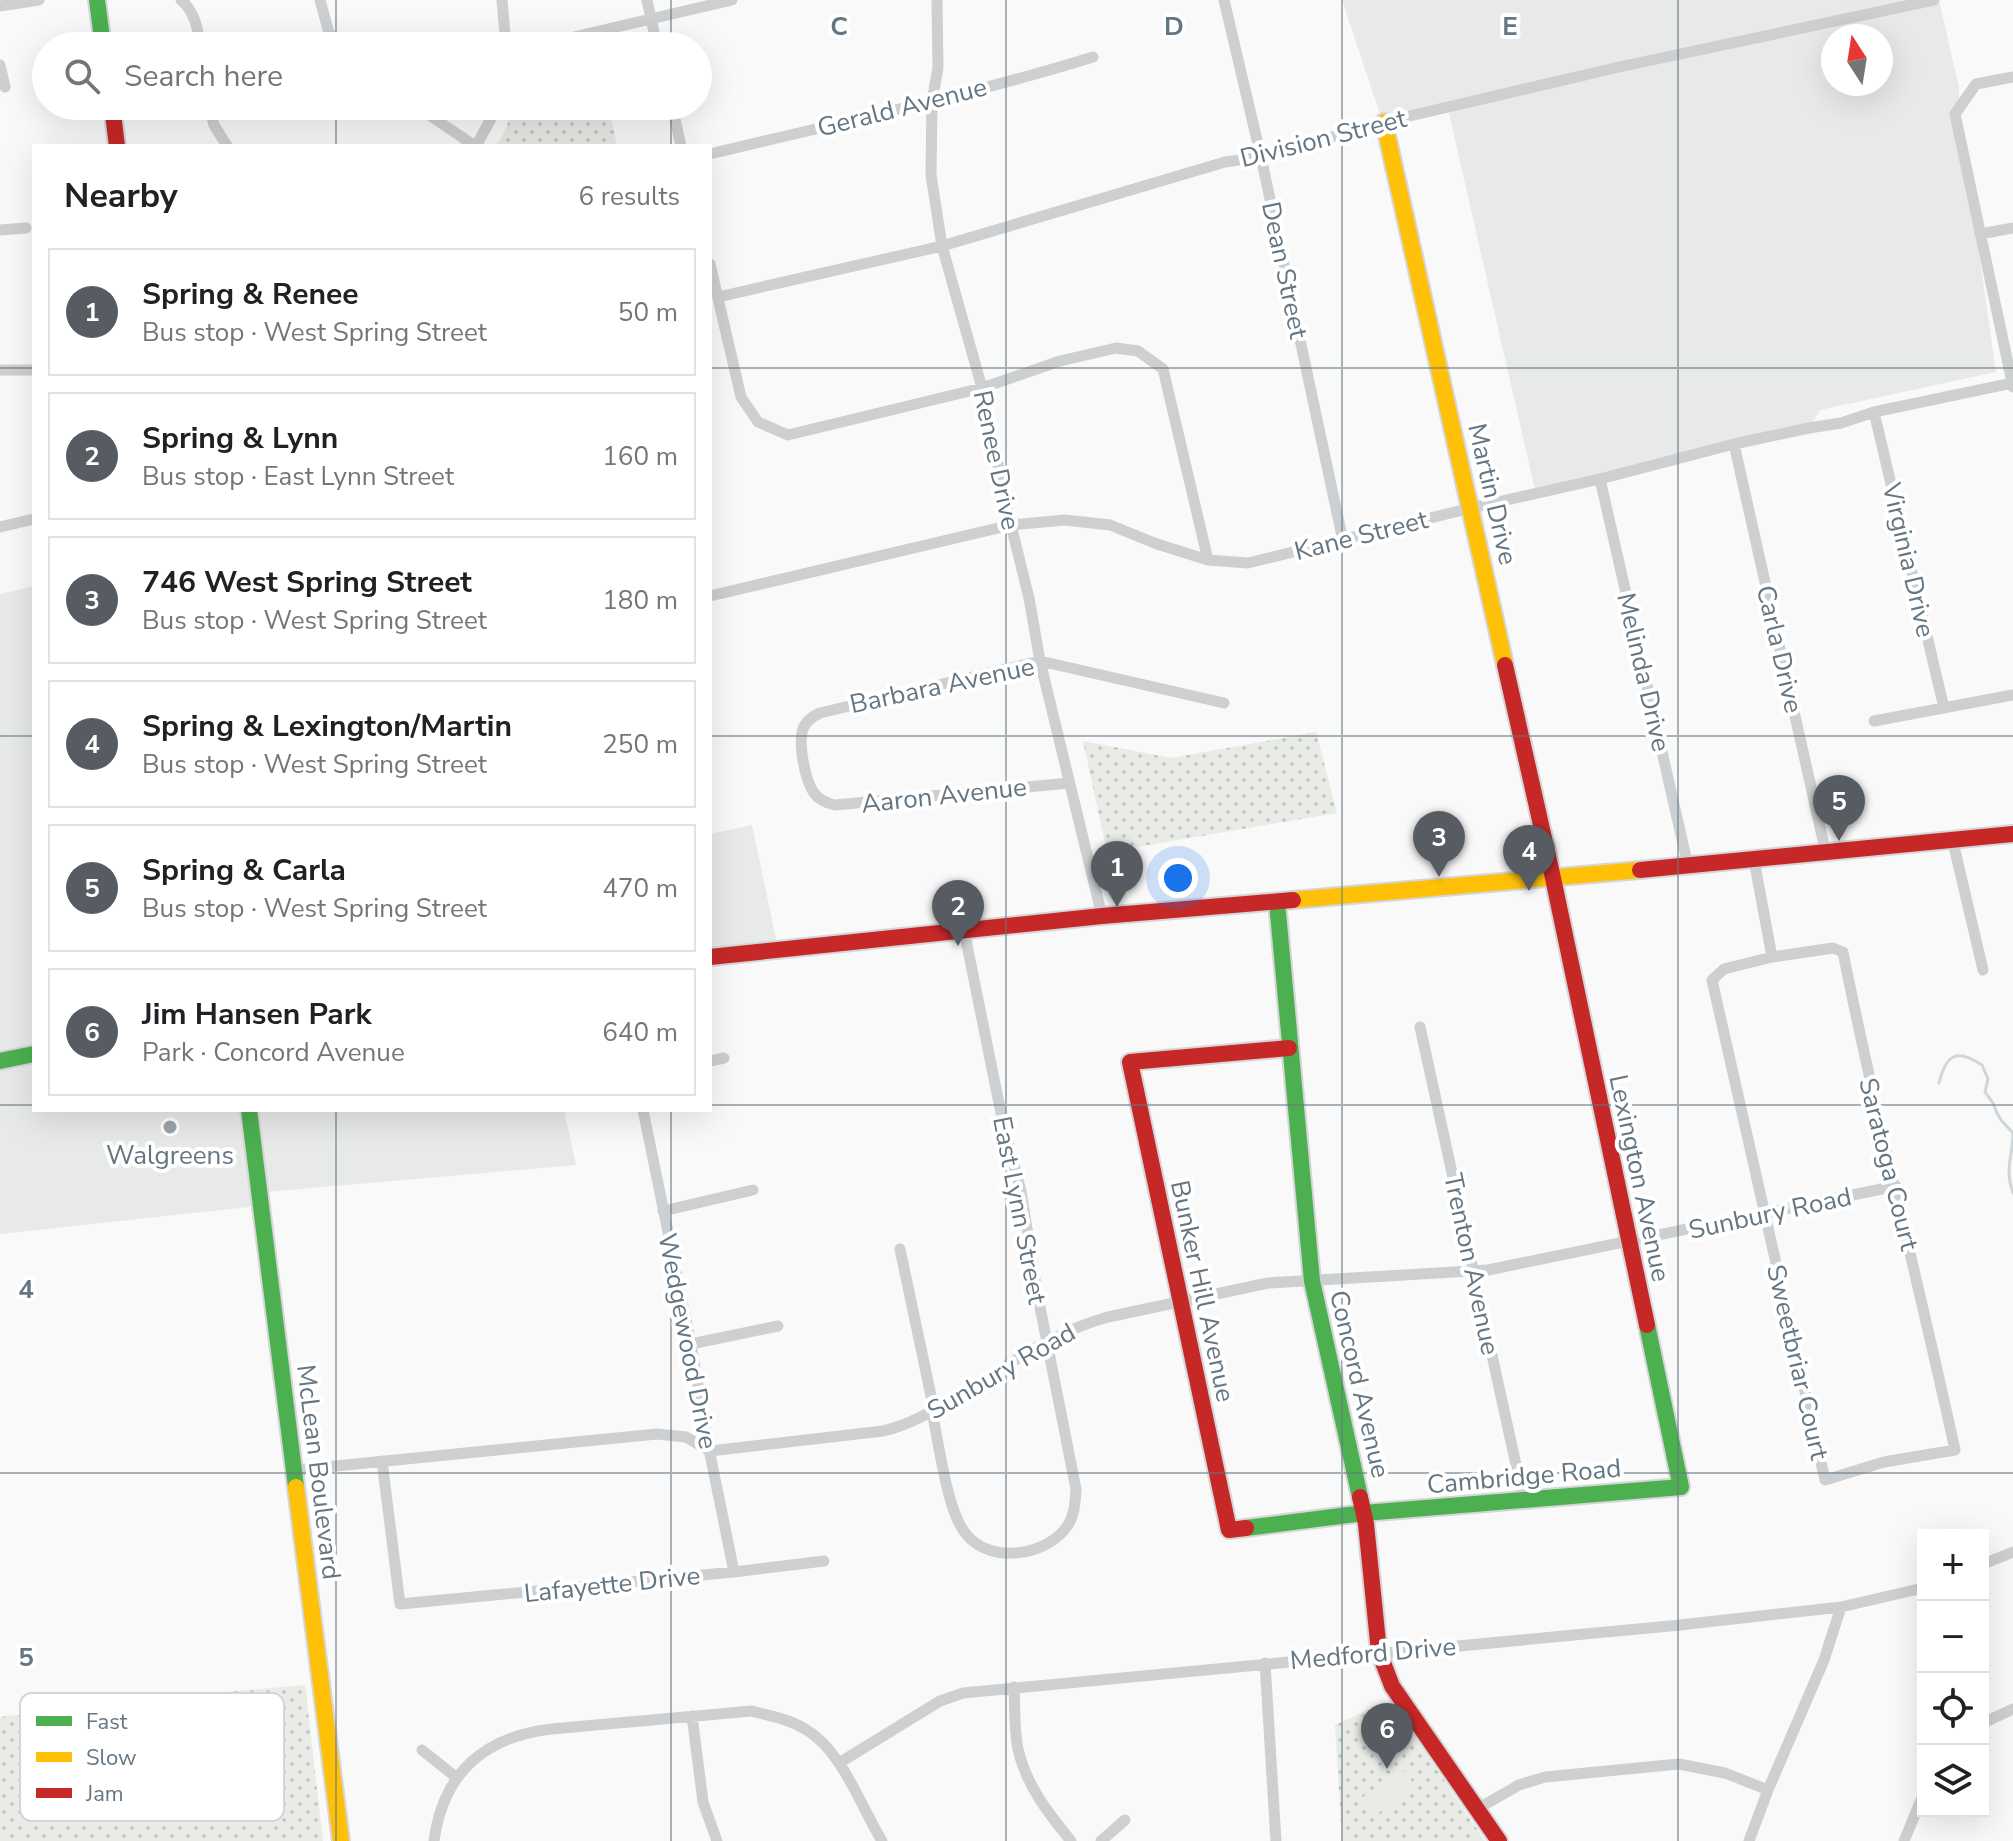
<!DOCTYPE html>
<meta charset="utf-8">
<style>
:root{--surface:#fff;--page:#f6f6f6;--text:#202124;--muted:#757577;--line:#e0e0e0;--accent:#565c61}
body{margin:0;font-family:"Nunito Sans",sans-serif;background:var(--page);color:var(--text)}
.controls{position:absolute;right:24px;bottom:24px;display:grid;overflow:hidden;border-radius:0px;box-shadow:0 8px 32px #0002}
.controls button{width:72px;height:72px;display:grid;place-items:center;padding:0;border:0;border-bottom:2px solid var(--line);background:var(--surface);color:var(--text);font:40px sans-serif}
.compass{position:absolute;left:1821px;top:24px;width:72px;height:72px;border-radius:50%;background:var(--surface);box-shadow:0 8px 32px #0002;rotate:348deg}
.you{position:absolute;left:1178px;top:878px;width:28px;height:28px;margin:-20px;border:6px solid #fff;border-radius:50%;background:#1a73e8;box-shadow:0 0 0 12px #1a73e833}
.badge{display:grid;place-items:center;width:52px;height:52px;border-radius:50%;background:var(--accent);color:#fff;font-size:26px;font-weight:700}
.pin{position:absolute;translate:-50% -66px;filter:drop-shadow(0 2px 4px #0008)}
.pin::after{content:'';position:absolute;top:42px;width:28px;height:24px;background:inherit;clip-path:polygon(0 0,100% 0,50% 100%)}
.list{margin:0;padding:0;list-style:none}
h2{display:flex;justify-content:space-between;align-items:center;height:104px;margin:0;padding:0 32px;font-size:34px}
h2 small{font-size:26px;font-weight:400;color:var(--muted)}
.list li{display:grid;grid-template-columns:52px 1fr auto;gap:24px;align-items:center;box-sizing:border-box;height:128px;margin:0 16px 16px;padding:0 16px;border:2px solid var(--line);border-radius:0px}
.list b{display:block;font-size:30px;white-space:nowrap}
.list p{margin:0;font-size:26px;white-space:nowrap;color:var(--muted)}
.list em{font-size:26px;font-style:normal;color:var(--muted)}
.icon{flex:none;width:44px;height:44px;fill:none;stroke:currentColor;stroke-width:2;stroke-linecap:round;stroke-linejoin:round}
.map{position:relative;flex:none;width:2013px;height:1841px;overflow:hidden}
.search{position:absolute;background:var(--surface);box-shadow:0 8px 32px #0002;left:32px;top:32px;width:680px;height:88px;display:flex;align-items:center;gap:20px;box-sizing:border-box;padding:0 28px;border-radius:44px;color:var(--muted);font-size:30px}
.panel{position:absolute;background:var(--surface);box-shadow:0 8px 32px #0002;left:32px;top:144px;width:680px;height:968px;border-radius:0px}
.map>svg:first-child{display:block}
.built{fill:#e8e9e9;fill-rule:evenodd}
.green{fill:url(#green-dots)}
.pitch{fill:#e8ebe6}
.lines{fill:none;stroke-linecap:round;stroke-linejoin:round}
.stream{stroke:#ced6d9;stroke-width:3}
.fast-casing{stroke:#d5d6d7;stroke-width:20}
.slow-casing{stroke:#d5d6d7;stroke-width:20}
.jam-casing{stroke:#d5d6d7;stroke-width:20}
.street{stroke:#cecfd0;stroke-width:11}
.fast{stroke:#4caf50;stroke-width:16}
.slow{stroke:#ffc107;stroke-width:16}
.jam{stroke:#c62828;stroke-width:16}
.grid{fill:none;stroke:#657683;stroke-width:2;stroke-opacity:0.55}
.poi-dot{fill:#99a4ac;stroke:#fff;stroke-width:3}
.labels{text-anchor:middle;stroke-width:8;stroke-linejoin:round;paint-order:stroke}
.street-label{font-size:26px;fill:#657683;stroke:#fff}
.poi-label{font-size:26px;fill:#657683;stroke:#fff}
.key{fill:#fff;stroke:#d1d6da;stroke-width:2}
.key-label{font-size:22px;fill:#657683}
.grid-label{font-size:26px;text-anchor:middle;font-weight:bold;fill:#657683;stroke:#fff;stroke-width:8;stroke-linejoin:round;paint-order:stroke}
</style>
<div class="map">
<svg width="2013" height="1841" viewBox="0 0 2013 1841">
<defs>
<pattern id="green-dots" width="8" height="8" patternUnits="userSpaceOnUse" patternTransform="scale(2)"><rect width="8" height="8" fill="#e8ebe6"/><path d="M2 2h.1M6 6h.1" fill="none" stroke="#c0c3c0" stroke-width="1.8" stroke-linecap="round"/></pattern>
</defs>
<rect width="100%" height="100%" fill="#f9f9f9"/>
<path class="built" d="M1342,0H1939L1959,88V115L1996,372L1820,410L1809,428L1535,490L1448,109L1383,123ZM1833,36H1881V84H1833Z
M34,586V1048L0,1056V594Z
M752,825L777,944L710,952V834Z
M34,1057V1110H245L258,1206L0,1234V1065Z
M255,1110H564L576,1165L266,1192Z"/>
<path class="green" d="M515,106H584L610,111L617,146H495L503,135Z
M1316,732L1337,813L1107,852L1083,741L1171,758Z
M305,1685L323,1841H0V1717L214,1693Z
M1390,1700L1485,1841H1342L1335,1725Z"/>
<path class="pitch" d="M1404,1770L1417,1788L1375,1815L1363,1797Z"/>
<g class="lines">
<path class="stream" d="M1939,1083C1946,1054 1957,1048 1982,1065L1988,1079L1985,1092L1993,1103L1996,1111L2001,1120L2013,1133C2013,1157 2004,1168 2013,1193"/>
<defs>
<path id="fast" d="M97,0L103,46
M1277,902L1312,1281L1360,1497
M0,1061L34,1054
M249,1110L296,1487
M1246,1528L1364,1513L1681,1487L1647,1325"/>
<path id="slow" d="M1384,122L1505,665
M1293,900L1640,870
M296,1487L341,1841"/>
<path id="jam" d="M112,106L117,146
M1505,665L1553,878L1647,1325
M1640,870L2013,834
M710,957L1102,916L1293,900
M1360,1497L1366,1524L1379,1652L1392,1686L1499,1841
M1246,1528L1229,1530L1130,1062L1289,1048"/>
</defs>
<use href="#fast" class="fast-casing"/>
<use href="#slow" class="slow-casing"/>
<use href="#jam" class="jam-casing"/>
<path class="street" d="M181,0C195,12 198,29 200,46
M320,0L329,33L342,46
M502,0L506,46
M647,0L657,46
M937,0L938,68L932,101L931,175L942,246L982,388L1011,525L1029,598L1040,661L1102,916
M1224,0L1261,157L1343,541
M0,6L39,0
M506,45L544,44L732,0
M0,65L5,87
M2013,77L1976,84L1955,114L2013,387
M209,106L214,125L227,146
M416,106L475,146
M672,106L681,146
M476,146L498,106
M710,154C838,123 967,96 1093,57
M0,230L26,228
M1980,234L2013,228
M710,264L741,397L758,422L788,435L982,388L1060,361L1116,348L1138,351L1163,369L1208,560
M718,297L942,246L1225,162L1261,157L1384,122L1619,67L1934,0
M0,370H34
M1874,412L1944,708
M1734,444L1826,854
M1600,479L1688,866
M0,527L34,519
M710,596L1011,525L1065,520L1110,525L1157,544L1208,560L1248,563L1471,508L1600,479L1734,444L1809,428L1841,423L1874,412L2013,383
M1874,721L2013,695
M1069,783L835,805C826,803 819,800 814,793C805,780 796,738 805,725C808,719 814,716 820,713L1040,661L1224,703
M1953,842L1983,970
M1754,860L1772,957
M1833,948L1843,952C1876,1119 1919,1284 1955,1450L1884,1462L1825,1480L1712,980L1724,969L1772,957Z
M1420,1027L1524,1501
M710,1061L724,1058
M643,1110L691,1344L710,1454L734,1572
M663,1211L753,1190
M900,1249L934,1410V1422C940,1451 948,1513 966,1534C990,1565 1048,1556 1068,1525C1075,1514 1075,1502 1076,1489L1037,1292L1021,1191L1004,1128L967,945L966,930
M691,1344L778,1326
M382,1461L400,1604L734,1572L824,1561
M295,1470L657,1434L686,1437L710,1451L883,1431C914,1424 939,1407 966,1391C1011,1363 1056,1331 1108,1317L1268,1283L1488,1270L1896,1186
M1983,1564L2013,1552
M1265,1663L1276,1841
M1014,1687C1015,1707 1014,1730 1018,1749C1026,1785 1048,1813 1071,1841
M692,1716L703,1802L717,1841
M1983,1723L2013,1709
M422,1750L457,1778
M839,1763L940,1701L963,1693L1680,1625L1841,1607L1923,1588
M1477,1809L1519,1785L1545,1777L1679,1764L1725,1773L1768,1790
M434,1841C443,1773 484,1737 551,1729L752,1711C770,1716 789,1719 805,1729C842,1750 860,1805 882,1841
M1101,1841L1125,1820
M1749,1841L1768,1790L1824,1660L1841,1607
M1904,1841L1923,1795"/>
<use href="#fast" class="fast"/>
<use href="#slow" class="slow"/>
<use href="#jam" class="jam"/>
</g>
<path class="grid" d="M336,0V46M671,0V46M1006,0V1841M1342,0V1841M1678,0V1841M336,106V146M671,106V146M0,368H34M710,368H2013M0,736H34M710,736H2013M0,1105H34M710,1105H2013M336,1110V1841M671,1110V1841M0,1473H2013"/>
<circle class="poi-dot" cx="170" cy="1127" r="8"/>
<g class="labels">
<g class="street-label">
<text transform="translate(902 107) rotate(-14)" y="9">Gerald Avenue</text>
<text transform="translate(1323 138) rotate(-14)" y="9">Division Street</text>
<text transform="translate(1285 270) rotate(78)" y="9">Dean Street</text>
<text transform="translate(997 460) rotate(78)" y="9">Renee Drive</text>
<text transform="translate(1493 494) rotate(77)" y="9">Martin Drive</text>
<text transform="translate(1361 535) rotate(-14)" y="9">Kane Street</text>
<text transform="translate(1909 560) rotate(77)" y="9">Virginia Drive</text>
<text transform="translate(1780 649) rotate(77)" y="9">Carla Drive</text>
<text transform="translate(1644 672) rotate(77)" y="9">Melinda Drive</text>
<text transform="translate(942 685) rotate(-12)" y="9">Barbara Avenue</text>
<text transform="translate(944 795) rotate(-6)" y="9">Aaron Avenue</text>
<text transform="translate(1889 1164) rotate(76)" y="9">Saratoga Court</text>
<text transform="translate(1640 1178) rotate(78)" y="9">Lexington Avenue</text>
<text transform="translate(1020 1210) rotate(79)" y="9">East Lynn Street</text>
<text transform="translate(1770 1213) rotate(-12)" y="9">Sunbury Road</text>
<text transform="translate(1472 1264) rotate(78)" y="9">Trenton Avenue</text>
<text transform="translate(1203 1291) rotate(78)" y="9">Bunker Hill Avenue</text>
<text transform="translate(688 1341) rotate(79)" y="9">Wedgewood Drive</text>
<text transform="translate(1798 1362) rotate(77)" y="9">Sweetbriar Court</text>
<text transform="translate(1001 1371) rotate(-30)" y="9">Sunbury Road</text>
<text transform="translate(1360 1384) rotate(77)" y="9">Concord Avenue</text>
<text transform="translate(319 1472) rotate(83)" y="9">McLean Boulevard</text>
<text transform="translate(1524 1476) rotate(-5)" y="9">Cambridge Road</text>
<text transform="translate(612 1584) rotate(-6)" y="9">Lafayette Drive</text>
<text transform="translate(1373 1653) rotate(-5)" y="9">Medford Drive</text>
</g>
<g class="poi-label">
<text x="170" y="1164">Walgreens</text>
</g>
</g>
<rect x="20" y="1693" width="264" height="128" rx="12" class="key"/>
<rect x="36" y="1716" width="36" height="10" fill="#4caf50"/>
<rect x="36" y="1752" width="36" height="10" fill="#ffc107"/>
<rect x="36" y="1788" width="36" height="10" fill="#c62828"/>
<g class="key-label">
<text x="86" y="1729">Fast</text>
<text x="86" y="1765">Slow</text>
<text x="86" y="1801">Jam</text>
</g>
<g class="grid-label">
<text x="839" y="35">C</text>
<text x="1174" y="35">D</text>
<text x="1510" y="35">E</text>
<text x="26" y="1298">4</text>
<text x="26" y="1666">5</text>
</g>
</svg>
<div class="controls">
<button>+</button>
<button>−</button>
<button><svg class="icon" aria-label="locate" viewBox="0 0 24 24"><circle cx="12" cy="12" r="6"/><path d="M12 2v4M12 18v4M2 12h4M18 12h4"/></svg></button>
<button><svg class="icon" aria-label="layers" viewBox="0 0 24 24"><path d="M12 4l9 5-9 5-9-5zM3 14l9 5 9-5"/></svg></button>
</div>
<svg class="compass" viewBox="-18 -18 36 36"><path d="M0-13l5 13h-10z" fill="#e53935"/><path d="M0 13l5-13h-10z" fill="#757577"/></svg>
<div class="you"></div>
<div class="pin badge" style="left:1117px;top:907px">1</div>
<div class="pin badge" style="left:958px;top:946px">2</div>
<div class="pin badge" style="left:1439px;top:877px">3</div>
<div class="pin badge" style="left:1529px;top:891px">4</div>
<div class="pin badge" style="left:1839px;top:841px">5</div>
<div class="pin badge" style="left:1387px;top:1769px">6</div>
<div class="search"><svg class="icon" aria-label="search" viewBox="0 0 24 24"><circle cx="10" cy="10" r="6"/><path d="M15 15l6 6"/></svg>Search here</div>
<section class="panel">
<h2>Nearby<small>6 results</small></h2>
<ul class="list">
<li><span class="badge">1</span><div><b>Spring &amp; Renee</b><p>Bus stop · West Spring Street</p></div><em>50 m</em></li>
<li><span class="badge">2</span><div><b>Spring &amp; Lynn</b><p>Bus stop · East Lynn Street</p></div><em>160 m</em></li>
<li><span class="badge">3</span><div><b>746 West Spring Street</b><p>Bus stop · West Spring Street</p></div><em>180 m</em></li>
<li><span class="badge">4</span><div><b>Spring &amp; Lexington/Martin</b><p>Bus stop · West Spring Street</p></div><em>250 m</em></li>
<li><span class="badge">5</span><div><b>Spring &amp; Carla</b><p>Bus stop · West Spring Street</p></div><em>470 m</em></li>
<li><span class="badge">6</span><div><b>Jim Hansen Park</b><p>Park · Concord Avenue</p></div><em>640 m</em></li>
</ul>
</section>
</div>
